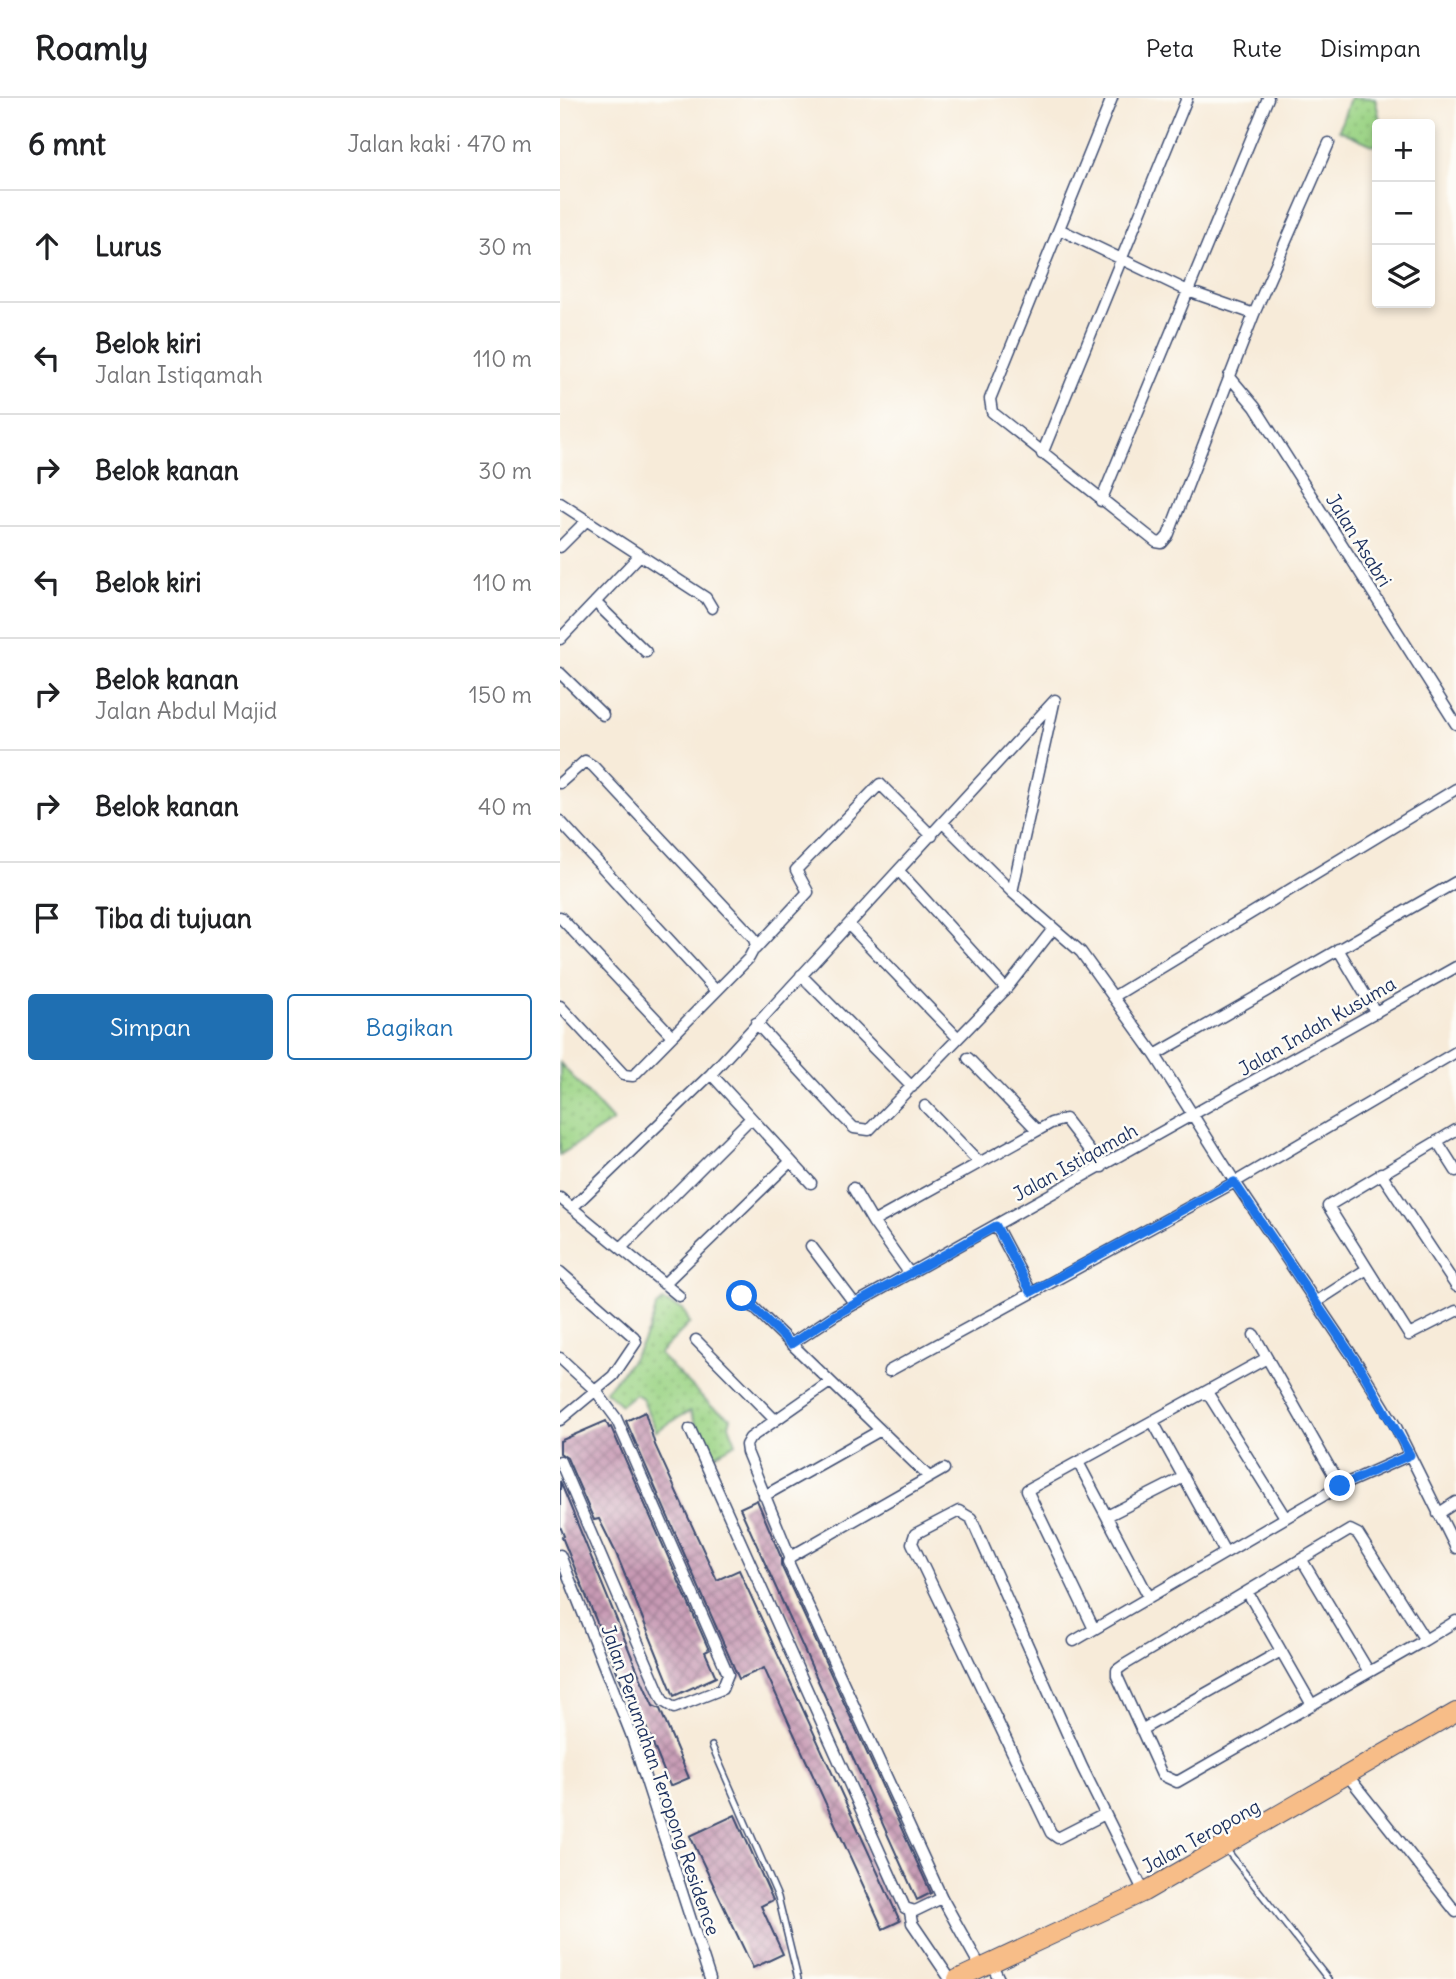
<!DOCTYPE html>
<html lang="id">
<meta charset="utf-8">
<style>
:root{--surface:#fff;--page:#f6f6f6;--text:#202124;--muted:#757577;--line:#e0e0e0;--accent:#1f6fb2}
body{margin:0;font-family:Delius,sans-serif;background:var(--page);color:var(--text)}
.controls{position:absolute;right:21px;top:21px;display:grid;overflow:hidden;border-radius:7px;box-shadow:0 4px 10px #0003}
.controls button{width:63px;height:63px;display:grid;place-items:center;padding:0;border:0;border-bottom:2px solid var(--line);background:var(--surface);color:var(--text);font:35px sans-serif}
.stop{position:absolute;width:21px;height:21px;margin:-16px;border:5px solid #1a73e8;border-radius:50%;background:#fff}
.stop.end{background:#1a73e8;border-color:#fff;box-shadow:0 2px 7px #0008}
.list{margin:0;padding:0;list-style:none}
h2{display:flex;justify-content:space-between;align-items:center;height:91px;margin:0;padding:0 28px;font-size:30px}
h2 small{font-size:23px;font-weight:400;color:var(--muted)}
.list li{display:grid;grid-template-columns:46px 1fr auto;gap:21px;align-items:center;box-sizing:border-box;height:112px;padding:0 28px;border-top:2px solid var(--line)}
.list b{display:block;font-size:26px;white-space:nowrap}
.list p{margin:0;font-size:23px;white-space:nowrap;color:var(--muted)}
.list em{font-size:23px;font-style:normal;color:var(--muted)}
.actions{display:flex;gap:14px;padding:21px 28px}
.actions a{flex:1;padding:16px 0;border:2px solid var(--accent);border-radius:7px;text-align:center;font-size:24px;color:var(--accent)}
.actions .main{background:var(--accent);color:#fff}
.icon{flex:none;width:38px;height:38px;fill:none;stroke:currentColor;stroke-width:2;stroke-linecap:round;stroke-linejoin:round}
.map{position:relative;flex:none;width:896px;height:1881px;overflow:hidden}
header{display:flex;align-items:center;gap:42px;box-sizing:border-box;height:98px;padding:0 35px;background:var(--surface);border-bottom:2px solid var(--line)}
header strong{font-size:33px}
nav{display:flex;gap:38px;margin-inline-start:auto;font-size:24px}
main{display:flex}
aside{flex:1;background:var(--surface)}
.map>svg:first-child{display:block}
.grass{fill:url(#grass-dots);stroke:#5c8272;stroke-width:2}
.building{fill:url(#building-cross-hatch)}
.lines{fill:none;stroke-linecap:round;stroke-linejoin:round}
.lane-casing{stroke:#3c4b70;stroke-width:8}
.street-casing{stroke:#3c4b70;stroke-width:13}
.primary-casing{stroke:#3c4b70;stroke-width:20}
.lane{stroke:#fff;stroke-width:5}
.street{stroke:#fff;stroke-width:10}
.primary{stroke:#f7bd88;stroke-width:18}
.route{stroke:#1a73e8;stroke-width:9}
.labels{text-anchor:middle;stroke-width:5;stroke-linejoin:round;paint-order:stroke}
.street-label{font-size:19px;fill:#1b2f5e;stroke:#fdfcf7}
</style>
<header>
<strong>Roamly</strong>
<nav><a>Peta</a><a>Rute</a><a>Disimpan</a></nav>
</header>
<main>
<aside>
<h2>6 mnt<small>Jalan kaki · 470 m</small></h2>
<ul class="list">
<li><svg class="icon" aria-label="ahead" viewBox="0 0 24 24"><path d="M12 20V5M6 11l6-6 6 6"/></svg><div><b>Lurus</b></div><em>30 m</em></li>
<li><svg class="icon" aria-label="left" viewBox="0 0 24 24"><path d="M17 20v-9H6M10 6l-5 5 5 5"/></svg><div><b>Belok kiri</b><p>Jalan Istiqamah</p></div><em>110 m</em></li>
<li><svg class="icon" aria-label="right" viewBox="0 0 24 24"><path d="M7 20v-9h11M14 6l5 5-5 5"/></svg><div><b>Belok kanan</b></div><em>30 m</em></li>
<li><svg class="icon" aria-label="left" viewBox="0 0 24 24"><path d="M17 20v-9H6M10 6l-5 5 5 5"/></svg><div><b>Belok kiri</b></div><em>110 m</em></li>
<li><svg class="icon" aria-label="right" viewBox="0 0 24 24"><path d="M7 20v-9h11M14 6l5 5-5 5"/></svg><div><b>Belok kanan</b><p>Jalan Abdul Majid</p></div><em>150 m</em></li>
<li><svg class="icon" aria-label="right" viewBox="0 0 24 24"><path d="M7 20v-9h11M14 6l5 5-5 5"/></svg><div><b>Belok kanan</b></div><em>40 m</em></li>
<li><svg class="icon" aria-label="arrive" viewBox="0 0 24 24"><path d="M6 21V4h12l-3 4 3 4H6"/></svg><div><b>Tiba di tujuan</b></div></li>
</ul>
<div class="actions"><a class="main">Simpan</a><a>Bagikan</a></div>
</aside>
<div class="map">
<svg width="896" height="1881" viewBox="0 0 896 1881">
<defs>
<pattern id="grass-dots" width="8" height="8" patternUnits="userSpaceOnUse" patternTransform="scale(1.75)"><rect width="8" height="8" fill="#9cd486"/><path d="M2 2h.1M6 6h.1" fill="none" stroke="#86b676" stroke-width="1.8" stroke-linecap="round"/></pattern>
<pattern id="building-cross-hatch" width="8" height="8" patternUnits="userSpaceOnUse" patternTransform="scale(1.75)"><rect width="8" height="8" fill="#c79ab4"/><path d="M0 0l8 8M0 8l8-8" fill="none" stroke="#a17e96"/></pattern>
</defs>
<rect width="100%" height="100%" fill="#fdfcf7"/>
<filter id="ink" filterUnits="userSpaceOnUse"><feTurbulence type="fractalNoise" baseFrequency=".0143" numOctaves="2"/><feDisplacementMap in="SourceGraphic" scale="14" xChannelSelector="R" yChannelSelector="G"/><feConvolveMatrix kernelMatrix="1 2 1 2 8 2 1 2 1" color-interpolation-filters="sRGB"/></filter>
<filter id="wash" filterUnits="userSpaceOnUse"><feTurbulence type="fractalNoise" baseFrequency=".00686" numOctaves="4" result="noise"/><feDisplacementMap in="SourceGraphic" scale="28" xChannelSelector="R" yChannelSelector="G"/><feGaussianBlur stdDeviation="1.57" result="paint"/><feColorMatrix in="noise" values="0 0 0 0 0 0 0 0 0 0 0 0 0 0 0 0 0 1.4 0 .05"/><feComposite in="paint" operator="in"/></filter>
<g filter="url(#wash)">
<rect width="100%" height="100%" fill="#f7ebd9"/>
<path class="grass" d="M790,0H815L821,26H817V49L779,32Z
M0,965L53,1023L0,1057Z
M103,1203L123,1211L130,1225L99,1256L150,1307L171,1320L169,1327L176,1345L153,1358L149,1357L130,1313L96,1333L82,1300L75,1296L61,1307L45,1293C68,1269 89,1242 96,1209Z"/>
<g id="blocks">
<path class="building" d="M85,1314L95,1347L157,1482L179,1472L340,1823L323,1831L204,1570L179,1581L66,1323Z
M46,1323L49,1330L51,1329L149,1552L145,1554L156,1579L114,1598L56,1455L39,1421L34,1422L7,1360L0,1355V1343Z
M0,1383L78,1574L93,1608L100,1611L129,1680L110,1688L78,1609L73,1611L58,1576L2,1439L4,1438L0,1428Z
M197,1402L221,1459V1467L371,1795L357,1802L180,1410Z
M175,1717L213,1802L201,1808L223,1856L193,1870L130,1738Z"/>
</g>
</g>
<g filter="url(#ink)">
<use href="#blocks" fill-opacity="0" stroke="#3c4b70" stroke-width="2"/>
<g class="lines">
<defs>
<path id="lane" d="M152,1648L218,1799L238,1881
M666,1751L768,1881"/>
<path id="street" d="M499,131L628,193L694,216L608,438L602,445L596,444L432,314L430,301L552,0
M694,216L769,45
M669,278L695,309L896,626
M482,356L627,0
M541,403L708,0
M0,405L146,500L152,510
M0,449L27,422
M35,504L86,554
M0,541L80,457
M0,575L43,617
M0,685L25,663L33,668L193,839L196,847L189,860L73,978L64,977L0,908
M0,723L156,893
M384,726L452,794L521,854L595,957L675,1084L801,1271L835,1327L896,1450
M339,773L446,891
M452,794L494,605
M0,819L112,938
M289,827L398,940
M195,851L248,794L236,772L320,686L372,738
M778,851L816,915
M241,877L352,989
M553,899L896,691
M196,925L285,1021L294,1030L309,1032L446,891L493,831
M595,957L896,784
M408,960L477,1032
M151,976L251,1085
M365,1008L419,1064
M896,1032L768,1108L849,1237L896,1213
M877,1043L896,1073
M821,1075L896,1188
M293,1090L313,1124
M0,1100L119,1198
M12,1110L151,976L495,602
M436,1128L471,1194
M251,1148L295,1206
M61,1150L191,1020
M0,1174L74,1239L76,1244L53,1278L0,1322
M350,1176L313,1124L491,1025L505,1021L542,1069
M104,1186L231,1063
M182,1198L369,1379
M756,1204L807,1171
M694,1237L780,1388
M136,1242L214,1321
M231,1246L275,1217L896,869
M0,1260L36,1293L56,1320L168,1576L162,1591L114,1610L103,1603L0,1363
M329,1273L675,1084L896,954
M270,1284L190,1340L186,1347L187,1354L230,1459L228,1464L382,1800L421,1870
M647,1294L725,1419
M593,1324L665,1454
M130,1331L345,1810L355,1813L382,1800
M518,1364L589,1499
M204,1398L319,1333
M878,1416L896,1404
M547,1418L624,1379
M0,1457L71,1636L150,1881
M230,1459L384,1371
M742,1462L809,1574
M688,1495L752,1607
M534,1531L467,1392L707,1260
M865,1542L798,1436L790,1432L564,1567L557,1572V1578L602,1677L617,1684L865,1542L896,1523
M514,1543L780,1388L850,1357
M581,1632L721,1553
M788,1678L896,1814
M545,1716L498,1740L491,1735L352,1445L355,1436L399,1413L411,1420L522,1669L584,1794
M350,1814L352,1825L390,1881
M431,1865L439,1881"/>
<path id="primary" d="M397,1881L584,1794L896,1614"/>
</defs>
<use href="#lane" class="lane-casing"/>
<use href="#street" class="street-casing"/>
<use href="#primary" class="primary-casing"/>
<use href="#lane" class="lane"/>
<use href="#street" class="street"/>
<use href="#primary" class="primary"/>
</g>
</g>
<g class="lines" filter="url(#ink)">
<path class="route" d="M182,1198L231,1246L275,1217L436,1128L471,1194L674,1084L801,1271L850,1357L780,1388"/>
</g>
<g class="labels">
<g class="street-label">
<text transform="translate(799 442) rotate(58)" y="7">Jalan Asabri</text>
<text transform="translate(757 928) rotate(-30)" y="7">Jalan Indah Kusuma</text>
<text transform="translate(515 1064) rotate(-29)" y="7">Jalan Istiqamah</text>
<text transform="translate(101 1682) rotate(71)" y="7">Jalan Perumahan Teropong Residence</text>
<text transform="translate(641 1738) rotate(-29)" y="7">Jalan Teropong</text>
</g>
</g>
</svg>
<div class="controls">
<button>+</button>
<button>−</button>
<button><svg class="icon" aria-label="layers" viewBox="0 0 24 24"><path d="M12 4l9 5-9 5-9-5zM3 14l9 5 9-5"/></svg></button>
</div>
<div class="stop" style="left:182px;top:1198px"></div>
<div class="stop end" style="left:780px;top:1388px"></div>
</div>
</main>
